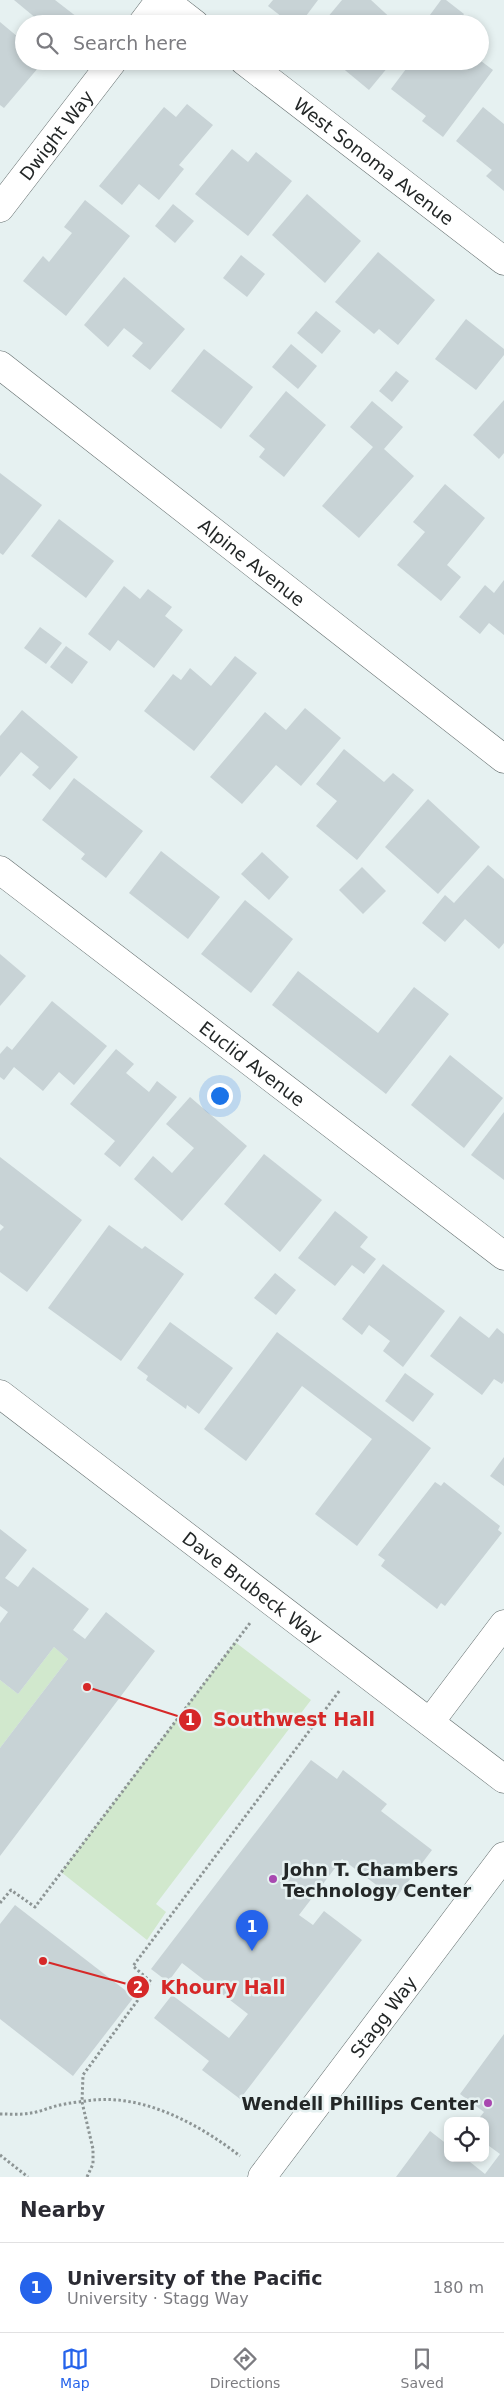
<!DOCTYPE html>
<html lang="en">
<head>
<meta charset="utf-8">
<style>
  :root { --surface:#fff; --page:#f2f2f3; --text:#2b2b33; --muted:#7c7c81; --line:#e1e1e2; --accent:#2563eb }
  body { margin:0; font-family:"DejaVu Sans",sans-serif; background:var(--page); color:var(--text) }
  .controls { position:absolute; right:15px; bottom:15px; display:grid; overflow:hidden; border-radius:10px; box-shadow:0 2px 8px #0003 }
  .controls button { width:45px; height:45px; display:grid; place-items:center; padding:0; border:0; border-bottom:1px solid var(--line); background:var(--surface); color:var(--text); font:25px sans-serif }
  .you { position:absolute; left:219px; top:1095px; width:18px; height:18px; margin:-12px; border:4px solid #fff; border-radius:50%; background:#1a73e8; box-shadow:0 0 0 8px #1a73e833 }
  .badge { display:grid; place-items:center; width:32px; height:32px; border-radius:50%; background:var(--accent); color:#fff; font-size:16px; font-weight:700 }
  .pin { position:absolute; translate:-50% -41px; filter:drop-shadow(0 1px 2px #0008) }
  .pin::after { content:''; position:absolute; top:26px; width:18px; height:15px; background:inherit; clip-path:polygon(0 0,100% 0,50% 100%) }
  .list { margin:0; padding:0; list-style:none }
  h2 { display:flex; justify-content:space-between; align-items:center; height:65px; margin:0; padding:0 20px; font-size:21px }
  h2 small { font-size:16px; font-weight:400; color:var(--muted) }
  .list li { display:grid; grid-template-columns:32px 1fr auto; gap:15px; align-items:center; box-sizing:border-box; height:90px; padding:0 20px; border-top:1px solid var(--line) }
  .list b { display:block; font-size:19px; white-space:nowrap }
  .list p { margin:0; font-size:16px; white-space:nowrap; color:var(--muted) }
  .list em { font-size:16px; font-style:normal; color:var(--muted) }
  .icon { flex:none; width:28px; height:28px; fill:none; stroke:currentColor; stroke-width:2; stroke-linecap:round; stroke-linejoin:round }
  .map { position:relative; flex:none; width:504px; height:2177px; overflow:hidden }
  .search { position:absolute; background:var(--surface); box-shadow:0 2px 8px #0003; left:15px; right:15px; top:15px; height:55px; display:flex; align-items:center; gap:12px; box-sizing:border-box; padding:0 18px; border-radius:28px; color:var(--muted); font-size:19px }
  .sheet { height:155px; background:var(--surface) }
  nav { display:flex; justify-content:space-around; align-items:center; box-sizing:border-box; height:70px; border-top:1px solid var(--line); background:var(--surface); font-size:14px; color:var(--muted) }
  nav a { display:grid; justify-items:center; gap:2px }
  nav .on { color:var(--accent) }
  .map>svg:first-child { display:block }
  .green { fill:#d1e8cd }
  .building { fill:#c8d3d6 }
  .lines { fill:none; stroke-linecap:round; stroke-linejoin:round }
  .street-casing { stroke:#636d6d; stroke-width:29 }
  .secondary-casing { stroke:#636d6d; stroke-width:29 }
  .path { stroke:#8d9595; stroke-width:3; stroke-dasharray:2.5 2.5; stroke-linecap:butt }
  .street { stroke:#fff; stroke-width:28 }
  .secondary { stroke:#fff; stroke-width:28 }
  .poi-dot { fill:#a848b0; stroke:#e6f1f1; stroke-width:2 }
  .labels { text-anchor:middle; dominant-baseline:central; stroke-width:5; stroke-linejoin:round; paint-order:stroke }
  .street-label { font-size:18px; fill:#232727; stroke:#e6f1f1 }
  .poi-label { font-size:18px; font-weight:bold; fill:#232727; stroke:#e6f1f1; text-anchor:start }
  .leader { fill:none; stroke:#d62828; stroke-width:2 }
  .callout-dot { fill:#d62828; stroke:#e6f1f1; stroke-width:2 }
  .mark-label { font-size:15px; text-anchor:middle; font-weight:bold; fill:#fff }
  .callout-label { font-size:19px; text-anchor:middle; font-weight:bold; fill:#d62828; stroke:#e6f1f1; stroke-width:5; stroke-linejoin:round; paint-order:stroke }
</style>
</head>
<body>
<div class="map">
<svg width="504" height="2177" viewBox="0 0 504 2177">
  <rect width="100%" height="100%" fill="#e6f1f1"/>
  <g class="green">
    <polygon points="235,1642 311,1700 156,1904 166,1912 147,1940 61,1872"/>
    <polygon points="54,1647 68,1659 0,1748 0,1680 18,1694"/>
  </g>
  <g class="building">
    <polygon points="14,0 55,0 77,17 72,24 43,24"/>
    <polygon points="273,0 318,0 300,24 291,24 268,6"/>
    <polygon points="342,0 371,0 397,24 322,24"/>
    <polygon points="441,0 446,0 464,14 457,24 433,24 427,19"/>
    <polygon points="0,22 24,42 24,61 44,61 4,108 0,105"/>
    <polygon points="334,61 393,61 369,90"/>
    <polygon points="412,61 481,61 493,70 443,137 422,121 426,116 391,89"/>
    <polygon points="187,104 213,125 179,165 184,169 159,200 139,184 122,205 99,186 164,107 176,117"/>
    <polygon points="483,107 504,124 504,191 486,176 492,170 456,141"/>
    <polygon points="232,149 248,162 256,152 292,181 248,236 195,194"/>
    <polygon points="307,194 361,241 325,283 272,235"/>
    <polygon points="85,200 130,236 66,316 23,281 43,256 49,262 72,233 64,227"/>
    <polygon points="173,204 194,221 175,243 155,226"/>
    <polygon points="378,252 435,300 398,345 379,329 374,334 335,302"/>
    <polygon points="241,255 265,274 247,297 223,278"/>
    <polygon points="124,277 185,329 150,370 132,356 143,343 124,328 108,347 84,325"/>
    <polygon points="316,311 341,331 322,354 297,333"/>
    <polygon points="466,319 504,349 504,355 476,390 435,359"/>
    <polygon points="291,344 317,366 298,389 272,367"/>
    <polygon points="204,349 253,387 221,429 171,391"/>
    <polygon points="396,371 409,381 392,402 379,391"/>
    <polygon points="286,391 326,425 284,477 259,457 265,449 249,436"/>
    <polygon points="504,400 504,453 499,459 473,435"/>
    <polygon points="372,401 403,427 384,449 414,476 359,538 322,506 373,447 350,427"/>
    <polygon points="0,473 42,505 3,555 0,553"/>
    <polygon points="445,484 485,518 447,565 461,577 441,601 397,565 425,532 413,522"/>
    <polygon points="59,519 114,561 86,598 31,556"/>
    <polygon points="504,580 504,635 489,623 480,634 459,617 485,585 494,593"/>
    <polygon points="124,586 140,599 148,589 172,607 165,616 183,630 154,668 118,640 110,651 88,634"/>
    <polygon points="40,627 62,643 46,664 24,648"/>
    <polygon points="66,646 88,662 72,684 50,667"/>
    <polygon points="235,656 257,673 194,751 144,711 173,674 181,680 190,668 211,686"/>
    <polygon points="305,708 341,738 301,786 276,765 242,804 210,777 265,712 286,730"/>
    <polygon points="22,710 78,757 50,790 32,775 39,767 21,752 0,777 0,736"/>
    <polygon points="344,749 384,782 393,773 414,790 357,860 316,826 337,801 316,784"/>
    <polygon points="74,778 143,831 106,878 81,859 85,854 42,820"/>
    <polygon points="428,799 480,847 438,894 385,847"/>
    <polygon points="161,851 220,897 188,939 129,893"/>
    <polygon points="262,852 289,877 269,900 241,874"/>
    <polygon points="488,865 504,879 504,943 499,949 465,919 445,942 422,923 445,895 454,903"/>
    <polygon points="362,867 386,891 363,914 339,890"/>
    <polygon points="245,900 293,939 251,993 201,954"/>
    <polygon points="0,954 26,976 0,1006"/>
    <polygon points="298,971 378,1033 414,987 449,1014 386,1094 272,1005"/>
    <polygon points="52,1001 107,1046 74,1085 59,1072 43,1091 14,1067 4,1080 0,1077 0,1054 7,1046 12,1050"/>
    <polygon points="116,1049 134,1064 126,1073 149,1092 157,1081 177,1097 120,1167 104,1154 115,1141 70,1104"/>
    <polygon points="450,1055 503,1098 464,1148 411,1105"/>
    <polygon points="190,1097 247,1146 182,1221 134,1179 153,1156 172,1173 194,1148 166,1124"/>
    <polygon points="504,1112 504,1180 471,1155"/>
    <polygon points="264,1154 322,1200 280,1252 224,1204"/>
    <polygon points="0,1157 82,1220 27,1292 0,1272 0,1231 4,1227 0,1224"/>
    <polygon points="335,1211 368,1237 360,1247 376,1259 364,1274 352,1265 335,1286 298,1258"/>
    <polygon points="109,1225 142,1249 145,1246 184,1274 121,1361 48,1308"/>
    <polygon points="383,1264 445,1311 403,1367 383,1351 390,1341 369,1325 362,1335 342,1319"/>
    <polygon points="275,1273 296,1290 276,1315 254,1298"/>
    <polygon points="460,1316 489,1338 497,1328 504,1334 504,1381 502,1384 494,1379 482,1395 430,1356"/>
    <polygon points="170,1322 233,1368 199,1414 187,1405 186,1409 146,1380 148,1376 137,1368"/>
    <polygon points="277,1332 431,1448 357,1546 315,1514 372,1439 302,1386 246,1461 204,1429"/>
    <polygon points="405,1373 434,1394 413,1422 385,1401"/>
    <polygon points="504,1457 504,1486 490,1476"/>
    <polygon points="435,1482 441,1486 444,1482 500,1526 498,1530 502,1533 445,1606 441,1603 437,1609 381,1566 385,1560 378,1555"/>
    <polygon points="0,1529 27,1550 5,1578 18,1587 33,1567 89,1609 73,1630 85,1639 106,1612 155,1651 0,1856 0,1748 68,1659 54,1647 18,1694 0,1680 0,1623 8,1612 0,1606"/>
    <polygon points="311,1760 337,1779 343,1770 387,1804 381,1811 432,1850 395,1899 342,1859 299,1915 313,1925 324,1911 362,1940 240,2099 202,2070 209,2061 154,2018 172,1995 229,2038 248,2014 182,1963 168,1982 151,1969"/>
    <polygon points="15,1905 134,1997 73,2076 0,2019 0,1924"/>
    <polygon points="504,2034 504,2177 396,2177 430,2131 448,2145 448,2158 465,2158 485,2174 500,2154 485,2143 485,2121 477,2121 484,2112 460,2094"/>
  </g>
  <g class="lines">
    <g class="street-casing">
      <g id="street">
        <polyline points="164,0 195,24"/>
        <polyline points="142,24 160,0"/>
        <path id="s1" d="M 244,61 L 504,261"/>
        <path id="s2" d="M 0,208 L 113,61"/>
        <path id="s3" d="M 0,870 L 504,1256"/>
        <path id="s4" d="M 0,1394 L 504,1779"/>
        <polyline points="430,1722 504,1624"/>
        <path id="s5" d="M 262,2177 L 504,1856"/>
      </g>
    </g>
    <g class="secondary-casing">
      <g id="secondary">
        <path id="s6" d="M 0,365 L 504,759"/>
      </g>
    </g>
    <g class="path">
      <polyline points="0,1903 11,1890 35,1907 250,1623"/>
      <path d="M 0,2114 C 10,2114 21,2115 31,2113 C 40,2112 50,2107 60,2105 C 69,2103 78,2102 86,2101 C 141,2092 199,2124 240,2156"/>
      <polyline points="0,2155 28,2177"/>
      <polyline points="87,2177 93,2164 93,2149 82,2102 83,2075 151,1982 133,1966 340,1690"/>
    </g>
    <use href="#street" class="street"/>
    <use href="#secondary" class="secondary"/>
  </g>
  <g class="poi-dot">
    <circle cx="273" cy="1879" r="5"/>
    <circle cx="488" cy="2103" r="5"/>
  </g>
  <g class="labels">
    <g class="street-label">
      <text stroke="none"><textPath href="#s2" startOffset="92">Dwight Way</textPath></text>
      <text stroke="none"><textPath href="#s1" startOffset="164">West Sonoma Avenue</textPath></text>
      <text stroke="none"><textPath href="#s6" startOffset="320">Alpine Avenue</textPath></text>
      <text stroke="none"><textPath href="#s3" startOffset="318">Euclid Avenue</textPath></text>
      <text stroke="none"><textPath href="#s4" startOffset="318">Dave Brubeck Way</textPath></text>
      <text stroke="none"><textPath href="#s5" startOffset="201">Stagg Way</textPath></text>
    </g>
    <g class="poi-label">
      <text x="283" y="1869">John T. Chambers<tspan x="283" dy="21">Technology Center</tspan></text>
      <text x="478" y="2103" text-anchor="end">Wendell Phillips Center</text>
    </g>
  </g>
  <path class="leader" d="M87 1687L190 1720M43 1961L138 1987"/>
  <g class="callout-dot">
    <circle cx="87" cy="1687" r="5"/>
    <circle cx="43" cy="1961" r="5"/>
    <circle cx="190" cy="1720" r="12"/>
    <circle cx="138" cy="1987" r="12"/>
  </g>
  <g class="mark-label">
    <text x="190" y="1725">1</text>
    <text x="138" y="1993">2</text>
  </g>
  <g class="callout-label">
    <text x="294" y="1726">Southwest Hall</text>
    <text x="223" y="1994">Khoury Hall</text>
  </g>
</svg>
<div class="controls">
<button><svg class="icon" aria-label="locate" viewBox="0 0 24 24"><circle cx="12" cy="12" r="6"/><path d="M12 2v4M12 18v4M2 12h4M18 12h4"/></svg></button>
</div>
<div class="you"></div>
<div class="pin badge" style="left:252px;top:1951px">1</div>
<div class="search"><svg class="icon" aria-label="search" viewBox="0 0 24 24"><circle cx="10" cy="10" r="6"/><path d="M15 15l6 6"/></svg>Search here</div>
</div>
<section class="sheet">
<h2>Nearby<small></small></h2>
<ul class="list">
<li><span class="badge">1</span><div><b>University of the Pacific</b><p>University · Stagg Way</p></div><em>180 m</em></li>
</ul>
</section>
<nav>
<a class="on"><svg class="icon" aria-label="map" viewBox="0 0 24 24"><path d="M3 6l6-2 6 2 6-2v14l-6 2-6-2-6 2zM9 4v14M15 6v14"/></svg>Map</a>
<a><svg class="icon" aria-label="directions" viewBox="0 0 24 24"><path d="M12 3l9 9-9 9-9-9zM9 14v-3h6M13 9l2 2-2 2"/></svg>Directions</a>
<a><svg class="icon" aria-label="saved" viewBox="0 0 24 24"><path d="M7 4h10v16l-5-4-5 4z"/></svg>Saved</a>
</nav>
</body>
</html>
